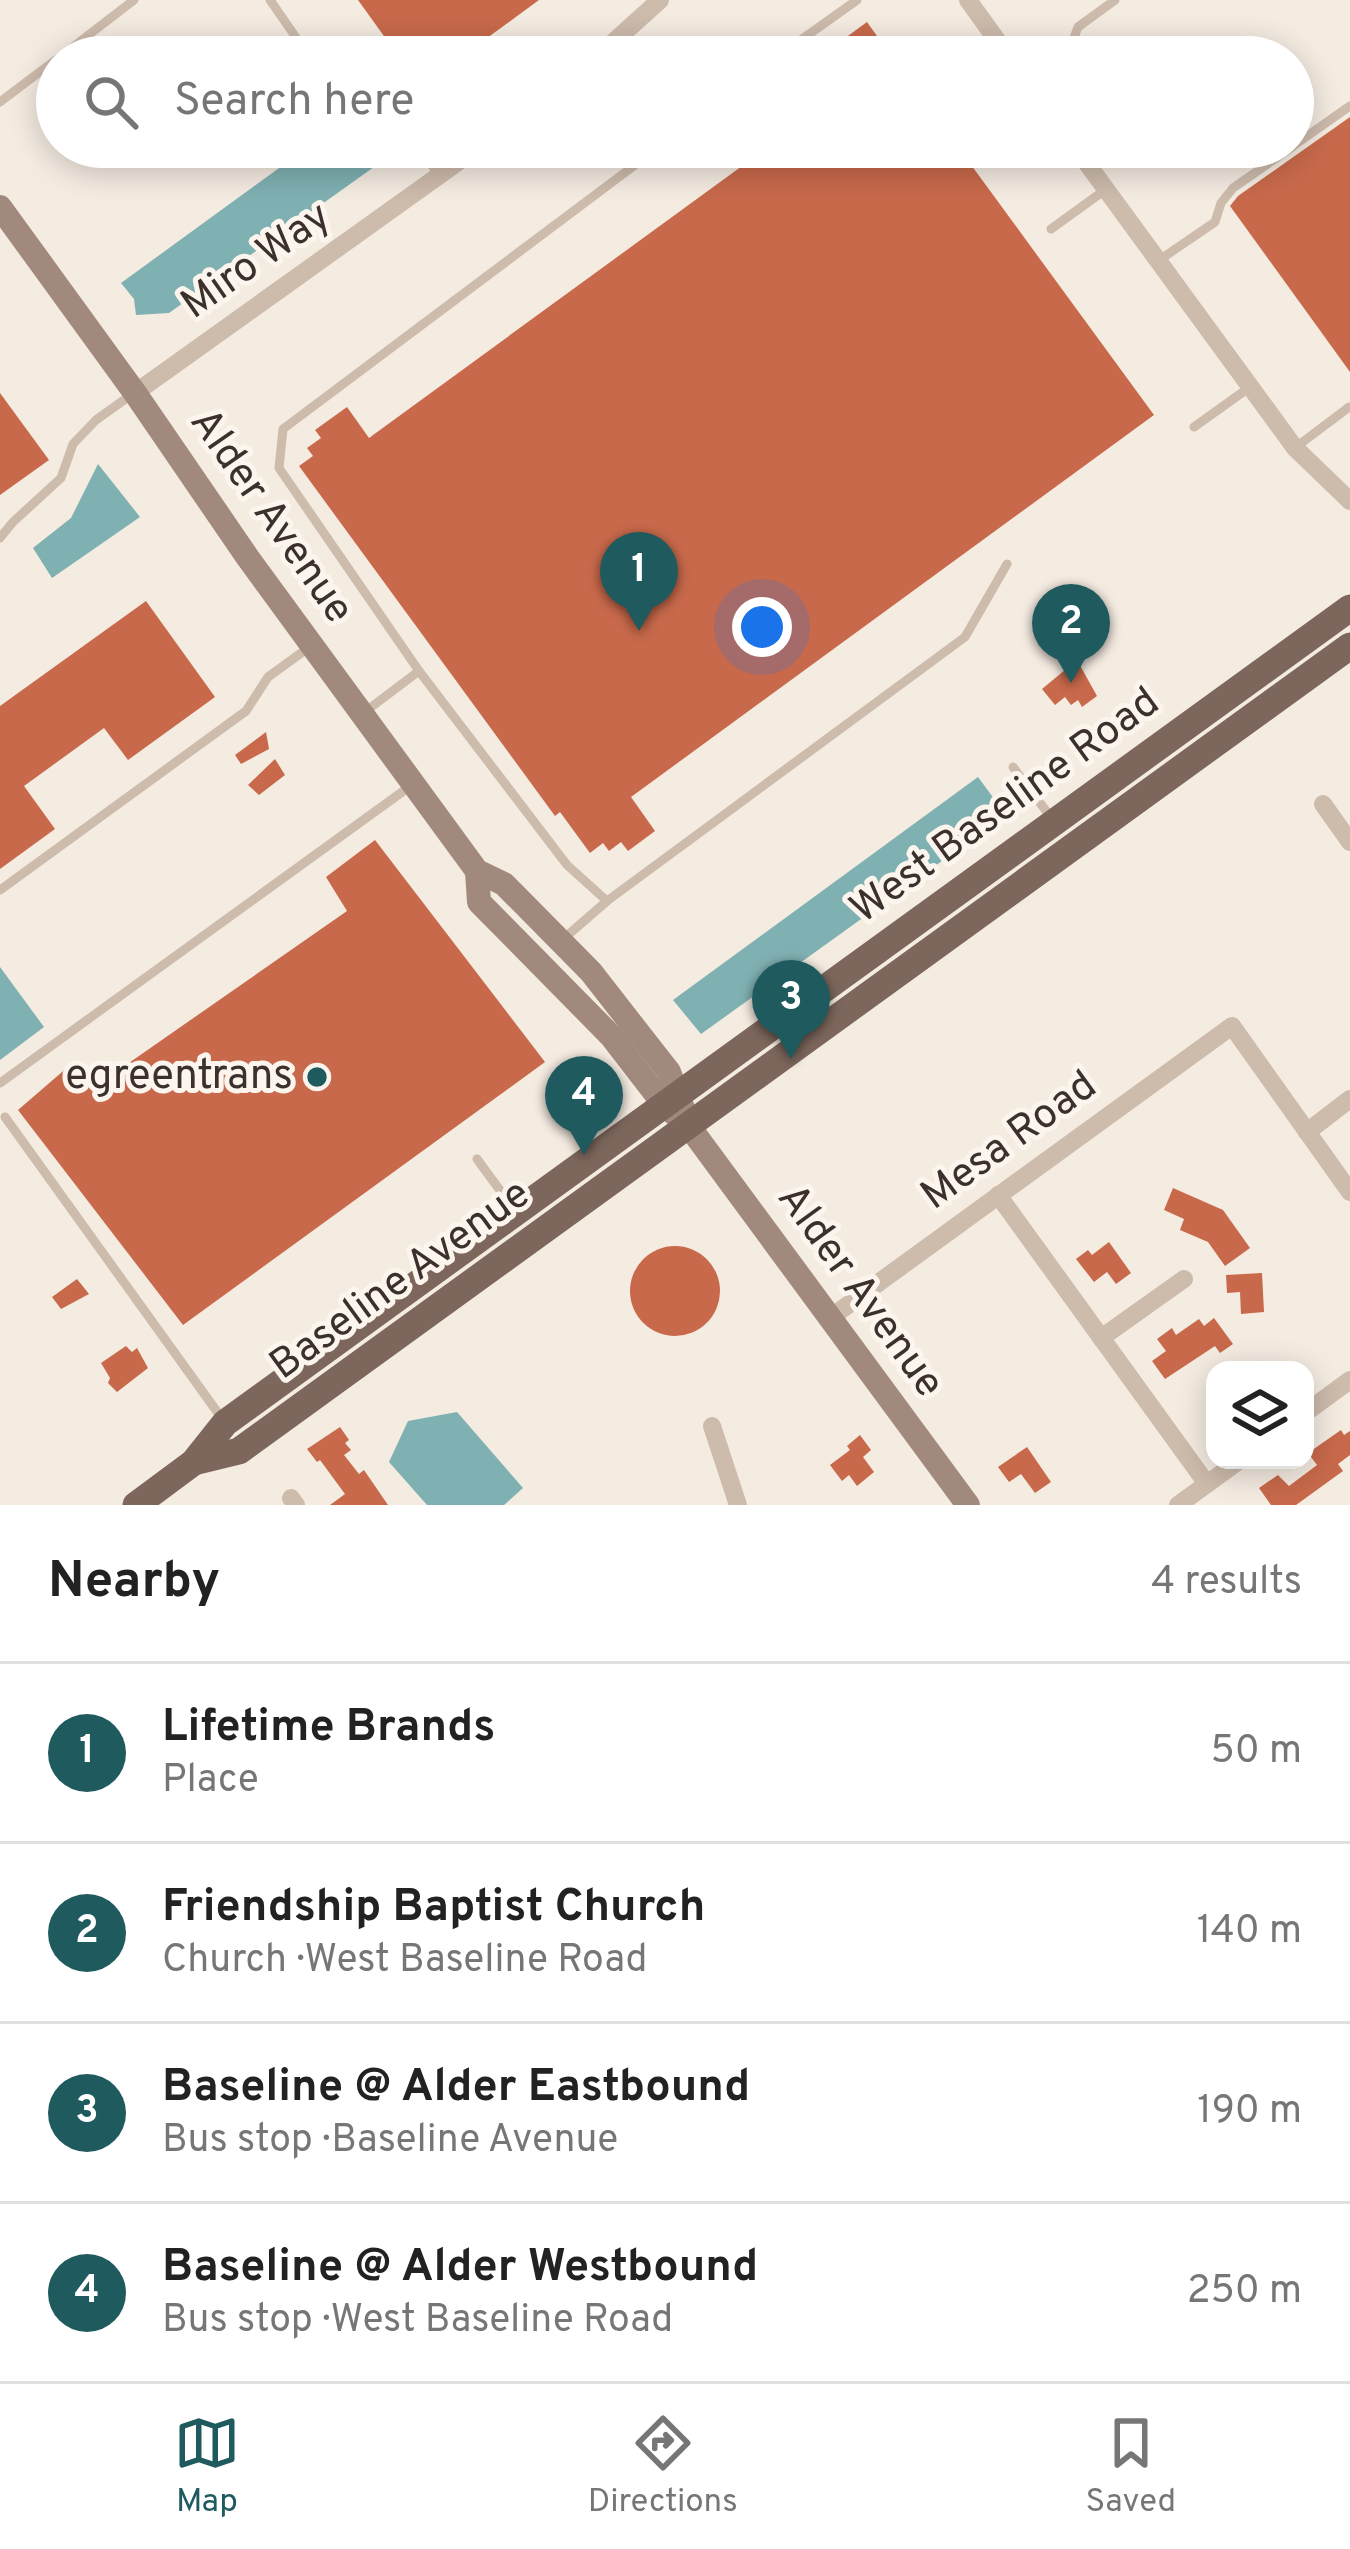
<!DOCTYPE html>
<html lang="en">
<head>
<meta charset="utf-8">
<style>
  :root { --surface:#fff; --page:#f6f6f6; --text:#222; --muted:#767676; --line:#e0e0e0; --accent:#1f5a5e }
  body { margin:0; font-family:Overpass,sans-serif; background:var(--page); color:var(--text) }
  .controls { position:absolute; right:36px; bottom:36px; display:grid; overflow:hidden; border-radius:24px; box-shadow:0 6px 30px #0003 }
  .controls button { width:108px; height:108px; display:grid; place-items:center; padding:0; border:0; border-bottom:3px solid var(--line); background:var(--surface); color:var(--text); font:60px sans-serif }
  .you { position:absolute; left:762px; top:627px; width:42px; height:42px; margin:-30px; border:9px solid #fff; border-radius:50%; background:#1a73e8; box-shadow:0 0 0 18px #1a73e833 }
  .badge { display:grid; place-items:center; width:78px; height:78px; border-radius:50%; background:var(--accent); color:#fff; font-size:39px; font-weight:700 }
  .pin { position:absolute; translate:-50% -99px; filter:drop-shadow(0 3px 6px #0008) }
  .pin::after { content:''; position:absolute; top:63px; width:42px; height:36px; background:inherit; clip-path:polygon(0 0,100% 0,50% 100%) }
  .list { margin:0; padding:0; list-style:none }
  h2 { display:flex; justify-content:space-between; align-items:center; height:156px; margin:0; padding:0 48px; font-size:51px }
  h2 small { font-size:39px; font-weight:400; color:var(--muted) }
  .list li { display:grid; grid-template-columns:78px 1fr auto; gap:36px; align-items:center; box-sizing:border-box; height:180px; padding:0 48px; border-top:3px solid var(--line) }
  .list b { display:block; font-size:45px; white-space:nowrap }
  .list p { margin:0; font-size:39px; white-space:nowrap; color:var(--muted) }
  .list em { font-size:39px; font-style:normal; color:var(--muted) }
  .icon { flex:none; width:66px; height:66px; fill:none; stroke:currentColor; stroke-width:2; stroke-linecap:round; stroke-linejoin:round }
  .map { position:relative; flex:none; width:1350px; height:1505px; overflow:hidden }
  .search { position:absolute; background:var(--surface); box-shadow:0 6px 30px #0003; left:36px; right:36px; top:36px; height:132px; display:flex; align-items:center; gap:30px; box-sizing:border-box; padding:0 42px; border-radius:66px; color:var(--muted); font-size:45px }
  .sheet { height:876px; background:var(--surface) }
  nav { display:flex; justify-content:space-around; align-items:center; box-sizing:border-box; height:168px; border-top:3px solid var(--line); background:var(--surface); font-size:33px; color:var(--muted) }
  nav a { display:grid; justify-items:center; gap:6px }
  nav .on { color:var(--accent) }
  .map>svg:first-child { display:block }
  .water { fill:#7fb0b2 }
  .building { fill:#c8694b }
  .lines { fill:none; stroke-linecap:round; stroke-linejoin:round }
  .service { stroke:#cdbbac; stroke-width:9 }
  .minor { stroke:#cdbbac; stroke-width:18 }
  .secondary { stroke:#a18a7d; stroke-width:24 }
  .primary { stroke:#7d675c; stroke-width:27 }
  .poi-dot { fill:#1f5a5e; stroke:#fbf5ee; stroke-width:4.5 }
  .labels { text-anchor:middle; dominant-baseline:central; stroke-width:10; stroke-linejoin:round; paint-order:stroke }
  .street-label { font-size:42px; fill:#3b302b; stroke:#fbf5ee }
  .poi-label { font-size:42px; fill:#3b302b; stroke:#fbf5ee; text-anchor:end }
</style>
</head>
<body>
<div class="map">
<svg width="1350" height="1505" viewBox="0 0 1350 1505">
  <rect width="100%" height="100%" fill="#f4ebe1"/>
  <g class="water">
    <polygon points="308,147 397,147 381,162 169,313 136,315 134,299 121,283"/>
    <polygon points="98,464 140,517 52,578 33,548 71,518"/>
    <polygon points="978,777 1006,815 701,1034 673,1000"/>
    <polygon points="0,967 44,1027 0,1060"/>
    <polygon points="457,1412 523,1488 504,1505 427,1505 389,1462 408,1421"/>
  </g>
  <g class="building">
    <polygon points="358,0 539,0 461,57 399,57"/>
    <polygon points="867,22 892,57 819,57"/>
    <polygon points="1350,117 1350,372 1230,206 1238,196"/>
    <polygon points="768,147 958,147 1154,415 631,797 655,831 628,851 621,842 609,851 603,843 590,853 560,812 555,816 299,466 313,456 307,448 321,438 315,430 347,407 369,438"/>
    <polygon points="0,393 49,460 0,495"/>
    <polygon points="146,601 215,697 128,760 104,728 24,786 55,829 0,869 0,706"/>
    <polygon points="1077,660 1097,696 1082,707 1078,700 1071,705 1065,697 1055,705 1042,689"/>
    <polygon points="266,732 269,749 241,764 235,755"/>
    <polygon points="275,759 285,775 259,795 248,785"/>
    <polygon points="375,840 545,1062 183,1325 18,1110 69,1066 93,1088 347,911 326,877"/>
    <polygon points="1173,1188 1223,1210 1250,1248 1225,1266 1208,1242 1180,1230 1184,1219 1164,1210"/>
    <polygon points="1109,1242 1131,1273 1116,1284 1107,1272 1094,1282 1076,1259 1088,1250 1092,1255"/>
    <circle cx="675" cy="1291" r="45"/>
    <polygon points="1262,1273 1264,1312 1241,1314 1240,1292 1227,1293 1226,1275"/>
    <polygon points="77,1279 89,1294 61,1309 52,1297"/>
    <polygon points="1214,1318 1233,1344 1220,1353 1215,1346 1165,1379 1152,1361 1166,1351 1157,1339 1172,1328 1176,1335 1199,1319 1204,1326"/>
    <polygon points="126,1346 132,1352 137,1348 148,1368 117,1392 108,1383 110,1378 101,1363"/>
    <polygon points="340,1427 349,1440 345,1443 351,1450 344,1455 359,1474 364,1470 388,1505 330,1505 345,1494 320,1460 317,1462 307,1449"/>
    <polygon points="1341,1430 1344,1435 1350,1431 1350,1455 1338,1464 1343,1471 1296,1505 1271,1505 1259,1488 1278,1475 1289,1486 1317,1465 1308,1453"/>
    <polygon points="860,1435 871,1450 863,1457 874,1472 857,1486 849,1475 842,1481 830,1465 850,1450 847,1446"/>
    <polygon points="1027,1447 1051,1482 1035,1493 1021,1474 1009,1482 998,1467"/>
  </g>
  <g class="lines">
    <g class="service">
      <polyline points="270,0 306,52"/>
      <polyline points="60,57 134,0"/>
      <polyline points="777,57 857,0"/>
      <polyline points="1067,57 1078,27 1115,0"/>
      <polyline points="0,102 57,59"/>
      <polyline points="1293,146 1350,106"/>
      <polyline points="418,147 440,176"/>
      <polyline points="1051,229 1105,190"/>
      <polyline points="1158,261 1215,222 1221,203 1233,188 1292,147"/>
      <polyline points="1194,427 1250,387"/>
      <polyline points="1296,447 1349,407"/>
      <polyline points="0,538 13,522 61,478 73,444 96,420 131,395"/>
      <polyline points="362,714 419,671"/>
      <polyline points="1013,767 1053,820"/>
      <polyline points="0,890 246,711 268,677 308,648"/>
      <polyline points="607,901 567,865 419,671 279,468 283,429 659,147"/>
      <polyline points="561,941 607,901 965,637 1007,564"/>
      <polyline points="0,1083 409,787"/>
      <polyline points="5,1117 223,1420"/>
      <polyline points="477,1159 513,1208"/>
    </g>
    <g class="minor">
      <polyline points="968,0 1009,57"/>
      <polyline points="597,57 660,0"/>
      <polyline points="1075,147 1295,448 1350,501"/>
      <polyline points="135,393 479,147"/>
      <polyline points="1323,804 1350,842"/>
      <polyline points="1307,1132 1350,1099"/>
      <polyline points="998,1195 1207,1484"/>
      <polyline points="830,1318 1232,1026 1350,1192"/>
      <polyline points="1101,1338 1184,1279"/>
      <polyline points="1305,1413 1350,1380"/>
      <polyline points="712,1426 738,1505"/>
      <polyline points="291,1498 296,1505"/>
      <polyline points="1178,1505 1240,1460"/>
    </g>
    <g class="secondary">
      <polyline points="0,207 135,393 248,558 477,871 504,884 591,972 669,1072 684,1111"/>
      <polyline points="477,871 479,902 611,1036 665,1106 688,1125 968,1505"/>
    </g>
    <g class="primary">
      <polyline points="194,1462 239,1451 1350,646"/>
      <polyline points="136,1505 194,1462 225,1423 1350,608"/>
    </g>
  </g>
  <circle class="poi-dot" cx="317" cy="1077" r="12"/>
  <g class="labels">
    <g class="street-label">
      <text transform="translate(257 262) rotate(-35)">Miro Way</text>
      <text transform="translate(270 517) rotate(55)">Alder Avenue</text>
      <text transform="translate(1006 807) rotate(-36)">West Baseline Road</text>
      <text transform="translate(1010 1142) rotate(-36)">Mesa Road</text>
      <text transform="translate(401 1281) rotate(-36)">Baseline Avenue</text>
      <text transform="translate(859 1292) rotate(54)">Alder Avenue</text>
    </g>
    <g class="poi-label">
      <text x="293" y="1077">egreentrans</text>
    </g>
  </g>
</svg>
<div class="controls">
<button><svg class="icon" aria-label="layers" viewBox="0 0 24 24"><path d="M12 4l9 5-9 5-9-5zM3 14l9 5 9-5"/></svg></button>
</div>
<div class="you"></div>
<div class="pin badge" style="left:639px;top:631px">1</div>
<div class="pin badge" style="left:1071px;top:683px">2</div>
<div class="pin badge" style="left:791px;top:1059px">3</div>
<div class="pin badge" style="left:584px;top:1155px">4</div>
<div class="search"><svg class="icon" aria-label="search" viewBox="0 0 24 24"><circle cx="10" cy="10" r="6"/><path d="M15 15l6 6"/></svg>Search here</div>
</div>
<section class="sheet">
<h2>Nearby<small>4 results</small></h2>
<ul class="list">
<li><span class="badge">1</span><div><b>Lifetime Brands</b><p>Place</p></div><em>50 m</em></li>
<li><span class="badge">2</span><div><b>Friendship Baptist Church</b><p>Church · West Baseline Road</p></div><em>140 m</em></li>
<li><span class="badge">3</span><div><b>Baseline @ Alder Eastbound</b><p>Bus stop · Baseline Avenue</p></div><em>190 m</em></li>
<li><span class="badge">4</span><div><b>Baseline @ Alder Westbound</b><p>Bus stop · West Baseline Road</p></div><em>250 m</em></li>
</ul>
</section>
<nav>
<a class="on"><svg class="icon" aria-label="map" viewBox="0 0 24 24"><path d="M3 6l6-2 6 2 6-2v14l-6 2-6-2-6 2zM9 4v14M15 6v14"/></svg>Map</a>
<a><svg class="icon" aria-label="directions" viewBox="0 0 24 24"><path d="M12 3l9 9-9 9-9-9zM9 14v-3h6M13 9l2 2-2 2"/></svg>Directions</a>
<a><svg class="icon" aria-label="saved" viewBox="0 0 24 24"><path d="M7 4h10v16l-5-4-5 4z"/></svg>Saved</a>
</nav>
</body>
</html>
